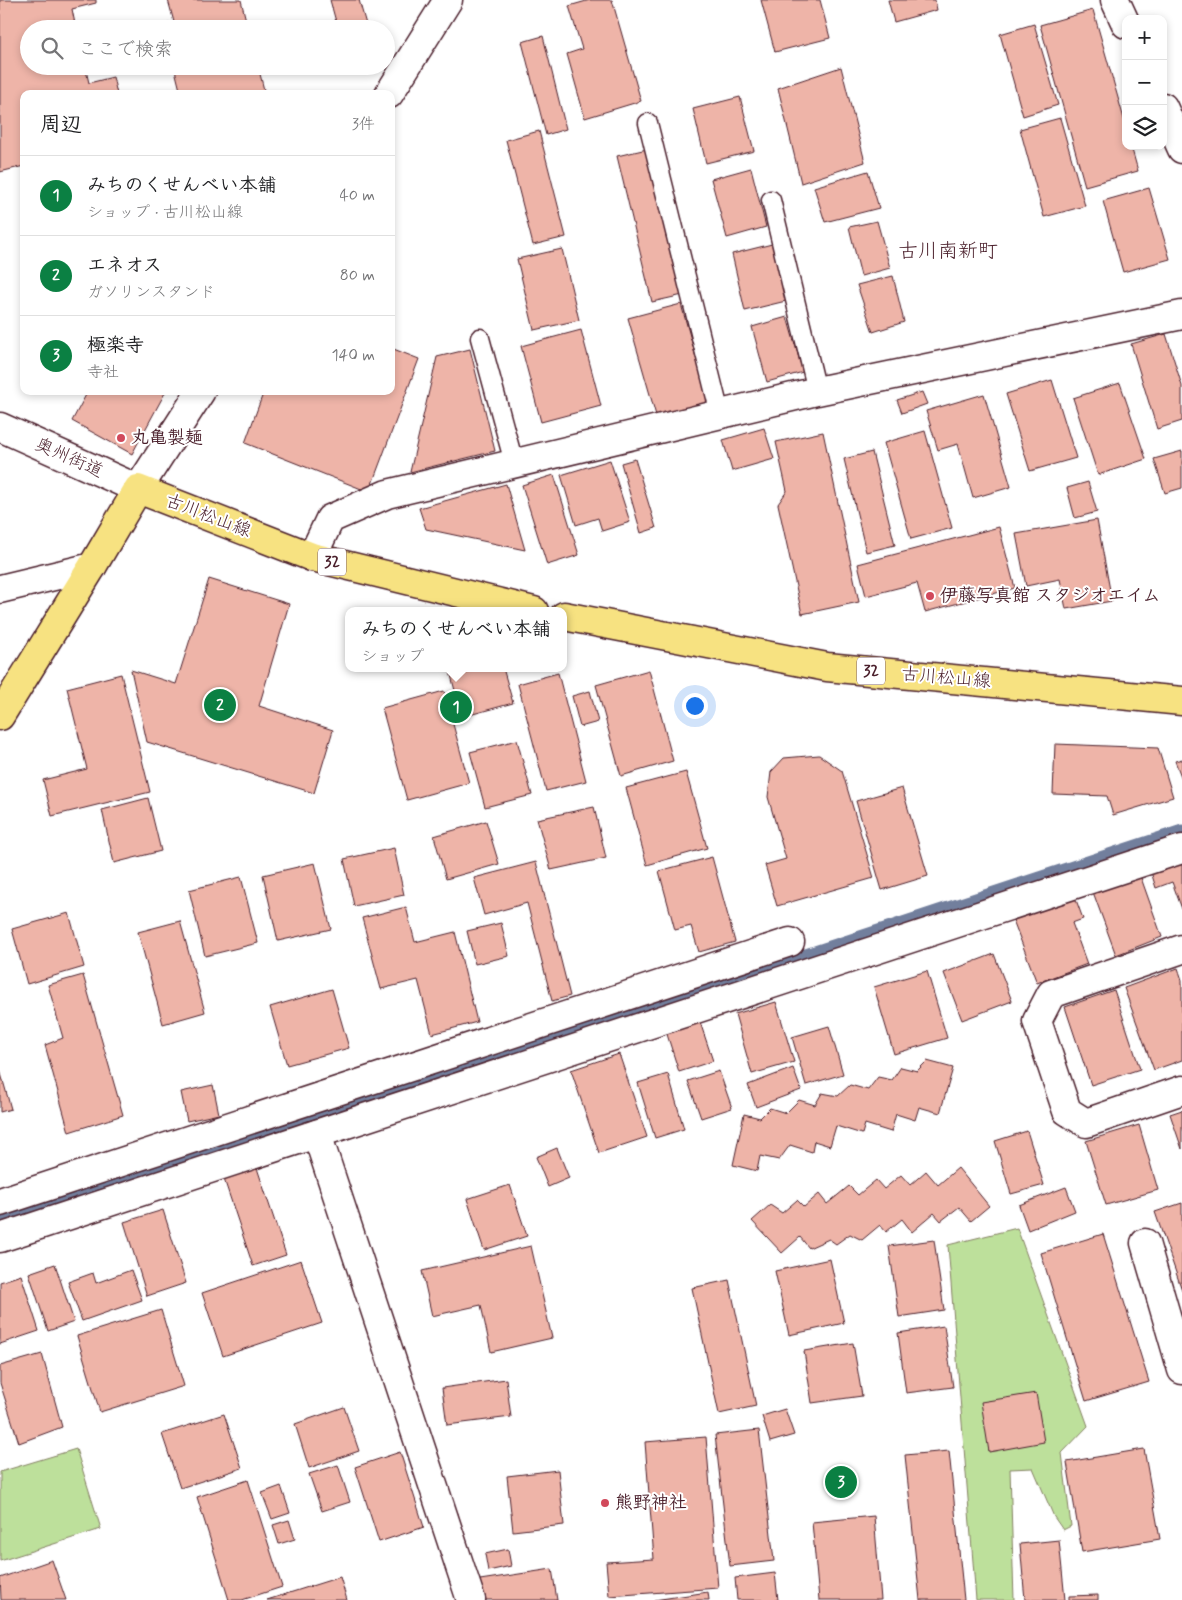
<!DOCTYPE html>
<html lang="ja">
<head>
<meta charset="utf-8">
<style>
  :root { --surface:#fff; --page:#f6f6f6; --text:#202124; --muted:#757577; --line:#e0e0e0; --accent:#0b8043 }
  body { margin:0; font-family:Mynerve,"Klee One",sans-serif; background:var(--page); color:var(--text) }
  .controls { position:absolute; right:15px; top:15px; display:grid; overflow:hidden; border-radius:10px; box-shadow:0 2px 8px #0003 }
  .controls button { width:45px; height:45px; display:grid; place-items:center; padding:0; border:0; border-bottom:1px solid var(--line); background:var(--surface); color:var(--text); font:25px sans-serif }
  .you { position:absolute; left:694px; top:705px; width:18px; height:18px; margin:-12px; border:4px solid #fff; border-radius:50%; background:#1a73e8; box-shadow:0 0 0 8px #1a73e833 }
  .badge { display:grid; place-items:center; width:32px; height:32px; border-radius:50%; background:var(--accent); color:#fff; font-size:16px; font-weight:700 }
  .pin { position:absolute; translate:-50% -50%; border:2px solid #fff; box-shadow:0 1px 5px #0006 }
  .popup { position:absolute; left:345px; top:607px; width:222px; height:65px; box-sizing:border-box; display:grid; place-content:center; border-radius:10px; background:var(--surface); filter:drop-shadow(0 1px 4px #0005); font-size:16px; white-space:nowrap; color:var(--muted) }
  .popup b { font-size:19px; color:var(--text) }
  .popup::after { content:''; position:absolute; left:50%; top:100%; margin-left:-10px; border:10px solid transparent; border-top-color:var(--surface) }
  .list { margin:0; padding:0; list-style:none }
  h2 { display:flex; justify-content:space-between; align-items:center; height:65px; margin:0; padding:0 20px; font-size:21px }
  h2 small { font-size:16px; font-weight:400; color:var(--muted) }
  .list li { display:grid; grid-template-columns:32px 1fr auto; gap:15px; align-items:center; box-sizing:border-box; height:80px; padding:0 20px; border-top:1px solid var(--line) }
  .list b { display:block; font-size:19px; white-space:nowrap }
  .list p { margin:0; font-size:16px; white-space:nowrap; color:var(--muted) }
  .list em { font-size:16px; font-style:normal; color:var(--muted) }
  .icon { flex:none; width:28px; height:28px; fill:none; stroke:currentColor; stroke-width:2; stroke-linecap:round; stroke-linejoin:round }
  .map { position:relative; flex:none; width:1182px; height:1600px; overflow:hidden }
  .search { position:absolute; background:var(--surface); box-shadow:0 2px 8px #0003; left:20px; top:20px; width:375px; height:55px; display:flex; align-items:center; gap:12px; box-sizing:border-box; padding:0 18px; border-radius:28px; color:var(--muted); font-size:19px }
  .panel { position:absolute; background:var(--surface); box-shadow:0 2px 8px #0003; left:20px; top:90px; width:375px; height:305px; border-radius:10px }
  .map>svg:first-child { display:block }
  .green { fill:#bde09b; stroke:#848063 }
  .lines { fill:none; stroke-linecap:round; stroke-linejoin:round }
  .stream { stroke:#727f9d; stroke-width:11 }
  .building { fill:#eeb4a8; stroke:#4a1f2b }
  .lane-casing { stroke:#4a1f2b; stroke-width:21 }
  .street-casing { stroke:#4a1f2b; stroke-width:31 }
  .secondary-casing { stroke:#4a1f2b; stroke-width:31 }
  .primary-casing { stroke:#4a1f2b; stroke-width:31 }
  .lane { stroke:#fff; stroke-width:18 }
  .street { stroke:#fff; stroke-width:28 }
  .secondary { stroke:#fff; stroke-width:28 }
  .primary { stroke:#f7e281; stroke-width:28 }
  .poi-dot { fill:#d1495b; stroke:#fff; stroke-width:2 }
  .labels { text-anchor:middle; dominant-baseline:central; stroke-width:4; stroke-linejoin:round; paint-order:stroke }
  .shield { fill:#fff; stroke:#80626b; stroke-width:1 }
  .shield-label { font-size:16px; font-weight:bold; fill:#4a1f2b }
  .poi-label { font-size:18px; font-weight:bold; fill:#4a1f2b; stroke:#fff; text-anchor:start }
  .street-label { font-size:18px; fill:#4a1f2b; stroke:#fff }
  .quarter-label { font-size:20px; fill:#4a1f2b; stroke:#fff }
</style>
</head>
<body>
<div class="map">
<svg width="1182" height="1600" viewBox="0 0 1182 1600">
  <rect width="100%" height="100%" fill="#fff"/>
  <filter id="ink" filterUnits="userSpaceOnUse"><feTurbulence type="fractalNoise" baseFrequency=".02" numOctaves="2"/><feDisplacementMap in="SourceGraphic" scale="10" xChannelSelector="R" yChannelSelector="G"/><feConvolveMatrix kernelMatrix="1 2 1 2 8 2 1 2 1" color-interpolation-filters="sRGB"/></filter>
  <g filter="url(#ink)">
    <g class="green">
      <polygon points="1017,1228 1088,1426 1062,1453 1071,1526 1063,1530 1054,1517 1033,1468 1010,1469 1014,1600 976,1600 948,1245"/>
      <polygon points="76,1449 101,1529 0,1561 0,1472"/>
    </g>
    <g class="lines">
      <polyline class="stream" points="0,1219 1182,830"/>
    </g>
    <g class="building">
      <polygon points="0,0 96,0 96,3 72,9 76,29 29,29 29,66 85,66 89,83 113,77 117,94 24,94 24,166 0,172"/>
      <polygon points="168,0 241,0 248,29 145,29 174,22"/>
      <polygon points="330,0 359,0 367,28 338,29"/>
      <polygon points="590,0 612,0 641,101 585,118 567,54 582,49 569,6"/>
      <polygon points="761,0 820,0 830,38 775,52"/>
      <polygon points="888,0 935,0 937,10 894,22"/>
      <polygon points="1093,10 1126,126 1126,146 1131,146 1138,171 1085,186 1040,25"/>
      <polygon points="1034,24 1058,105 1023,116 1000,34"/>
      <polygon points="543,36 566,129 546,135 522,42"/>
      <polygon points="174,66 258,66 265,94 181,94"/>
      <polygon points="841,67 865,162 801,183 778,88"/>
      <polygon points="740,97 754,151 706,163 693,109"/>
      <polygon points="1060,118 1085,206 1044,217 1020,129"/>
      <polygon points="539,131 566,237 533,245 506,140"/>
      <polygon points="647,149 683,295 652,302 617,156"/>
      <polygon points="751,168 766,227 727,238 711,179"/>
      <polygon points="868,171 879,208 825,222 814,187"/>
      <polygon points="1149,188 1170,259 1123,272 1103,201"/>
      <polygon points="877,221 890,268 861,276 849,227"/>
      <polygon points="772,244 786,301 745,311 732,254"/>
      <polygon points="562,249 579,320 534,330 517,259"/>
      <polygon points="893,276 904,322 873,332 857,285"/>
      <polygon points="681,304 709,404 657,419 628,318"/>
      <polygon points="787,317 803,372 767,382 752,327"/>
      <polygon points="581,330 601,406 541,422 521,346"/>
      <polygon points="1166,334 1182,386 1182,421 1157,429 1131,344"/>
      <polygon points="391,348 419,359 369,492 245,443 264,391 391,391"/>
      <polygon points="470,349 495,451 410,472 437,357"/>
      <polygon points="1052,380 1076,458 1030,471 1006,394"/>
      <polygon points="1120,383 1146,459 1098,475 1073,398"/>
      <polygon points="88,391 166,391 132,454 72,421"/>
      <polygon points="922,392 927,404 902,413 897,400"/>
      <polygon points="984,394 1011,487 973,498 958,444 938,450 926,411"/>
      <polygon points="764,428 774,459 732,471 723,440"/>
      <polygon points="925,431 952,528 911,539 884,443"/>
      <polygon points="823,432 859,602 802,614 778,504 787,491 776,442"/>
      <polygon points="1182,451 1182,488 1165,493 1154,459"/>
      <polygon points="872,452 895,545 866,552 844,459"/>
      <polygon points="635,459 656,528 641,533 621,463"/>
      <polygon points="610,460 630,522 602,531 598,518 576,525 561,475"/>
      <polygon points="554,475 579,555 547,565 522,485"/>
      <polygon points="1088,482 1097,512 1075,518 1067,488"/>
      <polygon points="506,484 525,550 426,529 419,508"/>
      <polygon points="1097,520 1112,601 1066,609 1060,579 1026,586 1016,534"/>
      <polygon points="999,527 1015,588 925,612 917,583 866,596 858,564"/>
      <polygon points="209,579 289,604 259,706 333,730 314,793 147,742 131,670 176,684"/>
      <polygon points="449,668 503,668 513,703 462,717"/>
      <polygon points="649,670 673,761 621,776 596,685"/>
      <polygon points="558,673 586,781 546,791 518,684"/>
      <polygon points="121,674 150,792 52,816 43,780 87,769 67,688"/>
      <polygon points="444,691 469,783 407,800 382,708"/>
      <polygon points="590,691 598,722 580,727 572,696"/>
      <polygon points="517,740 532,795 485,807 470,752"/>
      <polygon points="1055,744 1158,748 1173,797 1113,815 1107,796 1053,794"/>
      <polygon points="819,755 842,771 874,878 777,906 765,865 786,859 768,797 771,772 784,758"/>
      <polygon points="1182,759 1182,779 1175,761"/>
      <polygon points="686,772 707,848 647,865 626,788"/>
      <polygon points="902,788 928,876 882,890 856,801"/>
      <polygon points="148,798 161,851 114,863 102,810"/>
      <polygon points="594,807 606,858 551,870 537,819"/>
      <polygon points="486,821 499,864 446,879 434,836"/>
      <polygon points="394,848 404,895 354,906 344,859"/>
      <polygon points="712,857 735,942 699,952 691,926 675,930 659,871"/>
      <polygon points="1182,861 1182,909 1172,882 1156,888 1151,872"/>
      <polygon points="536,862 570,996 552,1001 527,903 484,915 474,878"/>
      <polygon points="315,863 331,929 278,941 263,875"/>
      <polygon points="1140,875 1162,937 1116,955 1093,892"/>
      <polygon points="241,877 258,943 205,956 189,890"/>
      <polygon points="1075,897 1083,919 1072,923 1087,964 1037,983 1013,920"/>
      <polygon points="406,907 415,942 455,932 477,1022 432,1034 418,980 381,989 362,918"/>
      <polygon points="69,913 84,967 27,984 12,929"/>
      <polygon points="180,921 205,1012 163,1024 138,932"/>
      <polygon points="501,923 509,956 475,964 467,931"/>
      <polygon points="994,954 1012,1001 962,1020 944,973"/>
      <polygon points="1178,968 1182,980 1182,1060 1154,1070 1124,988"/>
      <polygon points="927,971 947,1038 894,1054 874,987"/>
      <polygon points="83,975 123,1115 69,1132 45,1045 63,1038 48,985"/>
      <polygon points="332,989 349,1048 287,1065 270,1007"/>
      <polygon points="1114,990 1140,1069 1091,1085 1065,1007"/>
      <polygon points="776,1002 794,1062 752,1074 735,1014"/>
      <polygon points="698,1016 713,1061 679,1072 665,1028"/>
      <polygon points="829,1026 843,1074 806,1085 792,1037"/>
      <polygon points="619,1054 647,1137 599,1153 571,1070"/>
      <polygon points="927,1061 953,1068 940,1113 919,1107 915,1120 896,1114 891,1132 865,1124 862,1134 836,1126 830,1146 814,1141 812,1152 790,1145 779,1160 760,1156 757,1171 733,1165 744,1114 760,1118 770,1108 786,1113 799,1100 815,1105 822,1093 838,1096 850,1085 868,1090 878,1077 892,1080 901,1067 917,1071"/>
      <polygon points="793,1068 801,1090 756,1107 748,1085"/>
      <polygon points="0,1070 11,1109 0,1112"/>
      <polygon points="719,1071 732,1108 701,1118 688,1081"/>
      <polygon points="668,1074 684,1129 655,1138 638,1083"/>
      <polygon points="213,1085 219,1114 187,1121 181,1092"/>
      <polygon points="1182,1110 1182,1149 1170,1114"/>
      <polygon points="1139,1125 1158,1190 1106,1205 1086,1141"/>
      <polygon points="1027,1131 1044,1185 1011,1194 995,1141"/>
      <polygon points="557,1148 569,1178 548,1187 536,1157"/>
      <polygon points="256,1165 286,1255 253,1266 223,1176"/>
      <polygon points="958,1168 989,1206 971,1221 959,1207 941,1221 934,1213 912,1232 902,1219 886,1232 880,1225 862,1240 850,1234 836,1244 829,1239 809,1248 800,1237 782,1253 752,1221 770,1205 782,1213 797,1200 804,1207 819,1194 827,1204 849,1186 858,1195 876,1180 884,1189 901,1175 910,1185 926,1171 938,1185"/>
      <polygon points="510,1185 527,1236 484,1250 467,1199"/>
      <polygon points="1066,1187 1075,1211 1028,1230 1019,1205"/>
      <polygon points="1182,1203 1182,1290 1155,1212"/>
      <polygon points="163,1210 186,1283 147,1296 124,1222"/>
      <polygon points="1103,1234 1149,1382 1086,1401 1041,1253"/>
      <polygon points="934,1240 944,1310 899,1317 889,1246"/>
      <polygon points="531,1246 552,1338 491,1352 481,1305 432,1316 422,1271"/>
      <polygon points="830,1259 844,1323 789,1335 775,1271"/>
      <polygon points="301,1260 322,1323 223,1356 202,1293"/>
      <polygon points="55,1264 74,1322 48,1331 29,1273"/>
      <polygon points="131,1270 142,1300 82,1321 68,1282 93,1273 96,1283"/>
      <polygon points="21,1275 39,1331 0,1344 0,1282"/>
      <polygon points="729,1280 756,1406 719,1414 692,1288"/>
      <polygon points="161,1310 184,1386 100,1412 77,1336"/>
      <polygon points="944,1326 953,1387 906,1393 898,1333"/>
      <polygon points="853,1343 862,1396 812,1403 804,1351"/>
      <polygon points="42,1354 62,1427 19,1443 0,1383 0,1366"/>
      <polygon points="506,1379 511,1417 447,1425 442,1388"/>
      <polygon points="1036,1393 1044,1442 989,1452 981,1402"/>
      <polygon points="344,1407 359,1451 309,1468 295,1424"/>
      <polygon points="785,1409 794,1435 770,1442 762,1416"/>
      <polygon points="224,1414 242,1468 180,1488 162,1434"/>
      <polygon points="759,1430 774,1561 730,1566 715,1435"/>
      <polygon points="706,1437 718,1588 609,1596 606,1562 654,1559 645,1442"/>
      <polygon points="1144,1449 1160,1539 1082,1552 1067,1462"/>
      <polygon points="949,1451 964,1600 920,1600 905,1455"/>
      <polygon points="400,1452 424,1527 379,1542 355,1467"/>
      <polygon points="338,1465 350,1502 322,1511 309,1474"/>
      <polygon points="558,1470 564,1525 513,1531 507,1476"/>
      <polygon points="248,1480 282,1587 242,1600 229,1600 197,1497"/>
      <polygon points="281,1486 290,1513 272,1519 262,1493"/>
      <polygon points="874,1516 881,1600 819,1600 812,1522"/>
      <polygon points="289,1520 295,1539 279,1544 273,1525"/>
      <polygon points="1059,1540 1065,1600 1025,1600 1020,1544"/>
      <polygon points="508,1549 511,1566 488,1571 485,1554"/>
      <polygon points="52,1560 66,1600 1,1600 0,1578"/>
      <polygon points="552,1569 557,1600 483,1600 480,1580"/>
      <polygon points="775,1573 778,1600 737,1600 735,1578"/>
      <polygon points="340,1577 347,1600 267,1600"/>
      <polygon points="708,1592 709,1600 654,1600"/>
      <polygon points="1098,1595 1098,1600 1069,1600 1069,1596"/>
    </g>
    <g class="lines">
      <g class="lane-casing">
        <g id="lane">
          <polyline points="648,123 720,414"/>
          <polyline points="771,200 817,391"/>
          <polyline points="480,338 514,463"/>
        </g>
      </g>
      <g class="street-casing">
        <g id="street">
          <polyline points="312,557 330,519 387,494 817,391 1182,315"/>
          <polyline points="0,589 92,567"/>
          <polyline points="1182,949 1051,994 1037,1021 1067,1111 1086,1123 1182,1090"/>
          <polyline points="317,1134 471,1600"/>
          <polyline points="0,1202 790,942"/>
          <polyline points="0,1238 1182,849"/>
          <polyline points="1145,1243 1182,1370"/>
        </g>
      </g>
      <g class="secondary-casing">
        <g id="secondary">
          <polyline points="1115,0 1126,24"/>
          <polyline points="389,94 448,0"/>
          <polyline points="1163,107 1182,149"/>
          <polyline points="0,427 138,489 201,391"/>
        </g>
      </g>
      <g class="primary-casing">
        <g id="primary">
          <polyline points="564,616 827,667 1182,701"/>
          <polyline points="0,716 92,567 138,489 312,557 534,611"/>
        </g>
      </g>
      <use href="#lane" class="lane"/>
      <use href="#street" class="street"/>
      <use href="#secondary" class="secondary"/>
      <use href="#primary" class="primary"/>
    </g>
  </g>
  <g class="poi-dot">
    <circle cx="121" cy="438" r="5"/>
    <circle cx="930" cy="596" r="5"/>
    <circle cx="605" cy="1503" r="5"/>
  </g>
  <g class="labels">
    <g class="shield">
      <rect x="318" y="548.5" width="28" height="27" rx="4"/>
      <rect x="857" y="657.5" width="28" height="27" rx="4"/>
    </g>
    <g class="shield-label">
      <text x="332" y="562">32</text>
      <text x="871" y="671">32</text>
    </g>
    <g class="poi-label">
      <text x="131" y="438">丸亀製麺</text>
      <text x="940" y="596">伊藤写真館 スタジオエイム</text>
      <text x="615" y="1503">熊野神社</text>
    </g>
    <g class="street-label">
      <text transform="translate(69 458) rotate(24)">奥州街道</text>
      <text transform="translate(208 516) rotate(21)">古川松山線</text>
      <text transform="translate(946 678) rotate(5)">古川松山線</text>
    </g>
    <g class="quarter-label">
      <text x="948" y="251">古川南新町</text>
    </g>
  </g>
</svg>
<div class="controls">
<button>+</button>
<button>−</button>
<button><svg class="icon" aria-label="layers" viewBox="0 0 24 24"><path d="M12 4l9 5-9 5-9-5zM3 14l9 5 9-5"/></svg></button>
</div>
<div class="you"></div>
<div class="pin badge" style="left:456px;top:707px">1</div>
<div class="popup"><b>みちのくせんべい本舗</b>ショップ</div>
<div class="pin badge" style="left:220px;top:705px">2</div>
<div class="pin badge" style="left:841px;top:1482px">3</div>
<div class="search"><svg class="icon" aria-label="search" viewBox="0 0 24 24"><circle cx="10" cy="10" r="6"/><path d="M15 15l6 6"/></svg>ここで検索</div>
<section class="panel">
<h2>周辺<small>3件</small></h2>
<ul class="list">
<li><span class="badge">1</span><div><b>みちのくせんべい本舗</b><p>ショップ · 古川松山線</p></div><em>40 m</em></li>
<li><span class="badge">2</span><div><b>エネオス</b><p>ガソリンスタンド</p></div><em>80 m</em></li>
<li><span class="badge">3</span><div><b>極楽寺</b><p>寺社</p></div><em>140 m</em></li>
</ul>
</section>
</div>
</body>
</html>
